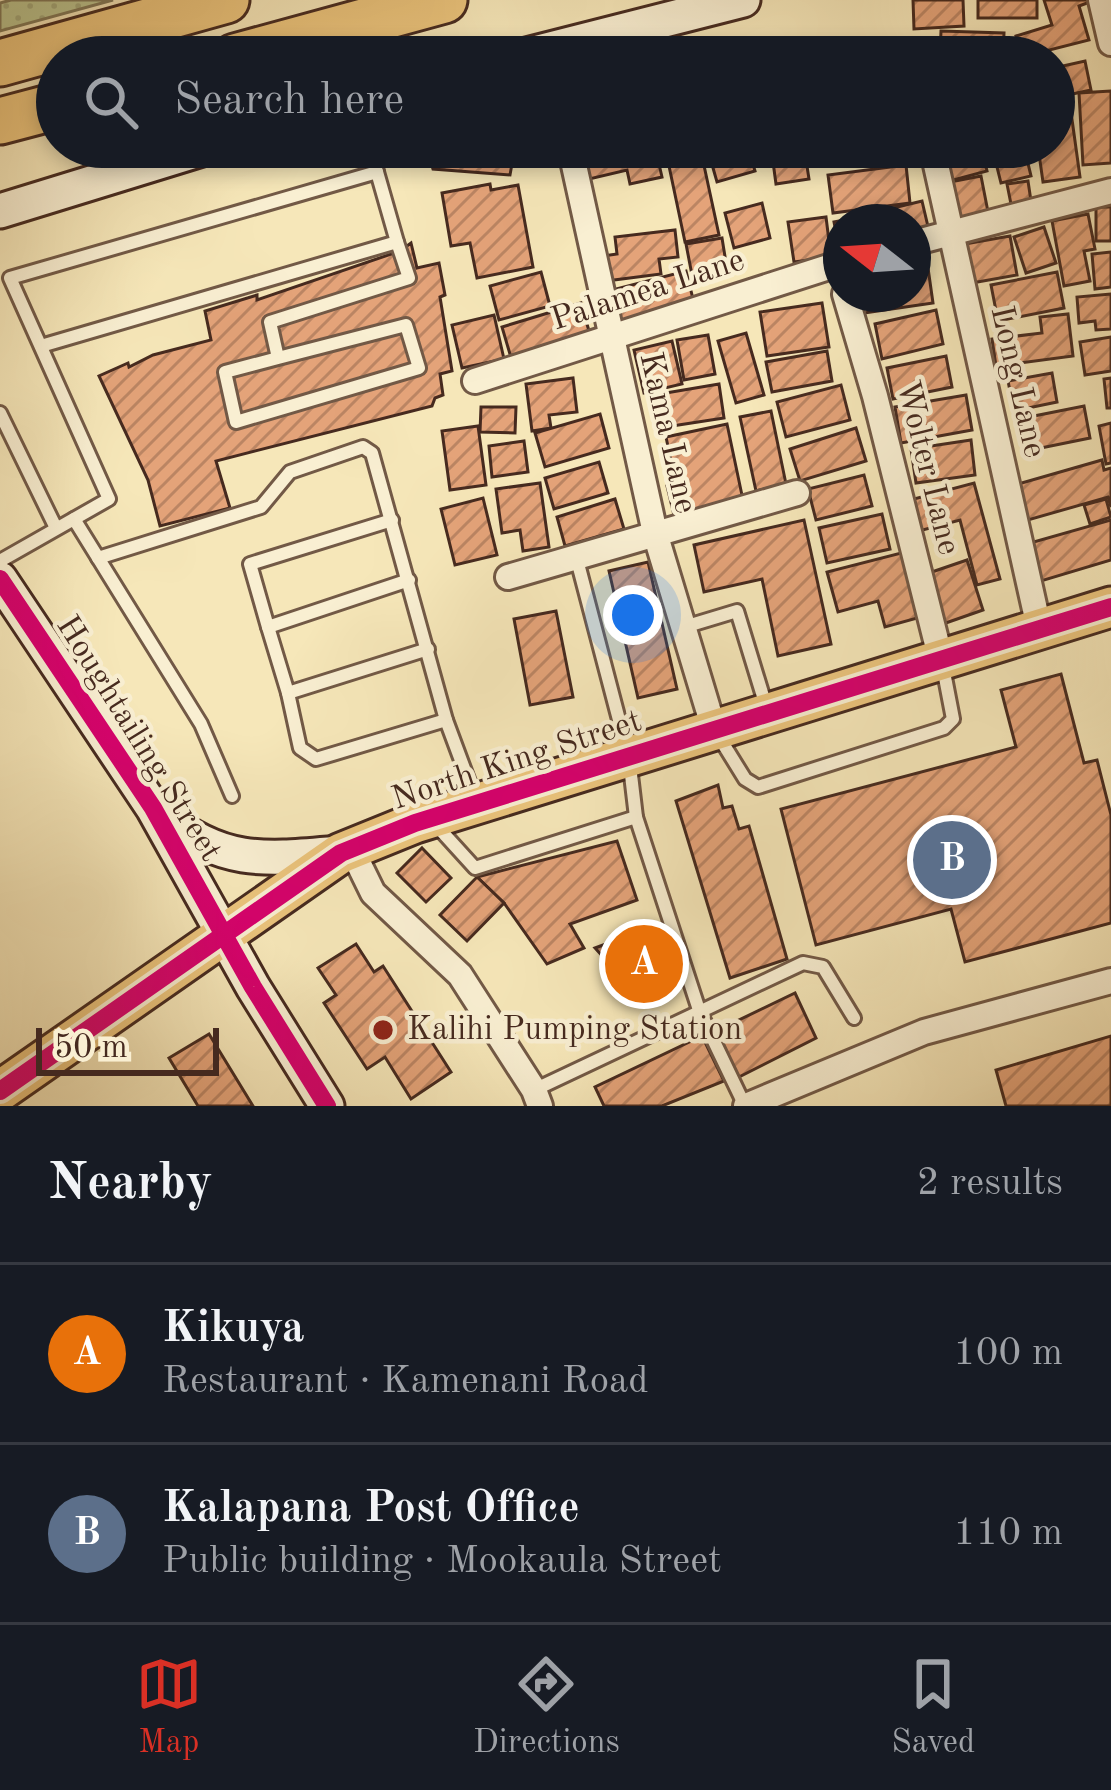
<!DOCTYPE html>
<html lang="en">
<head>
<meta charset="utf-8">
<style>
  :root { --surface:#171b24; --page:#242831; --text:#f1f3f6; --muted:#9ea1a6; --line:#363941; --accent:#d93025 }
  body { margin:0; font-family:"Old Standard TT",serif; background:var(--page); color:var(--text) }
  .compass { position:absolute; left:823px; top:204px; width:108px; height:108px; border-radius:50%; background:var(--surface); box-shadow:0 6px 18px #0003; rotate:287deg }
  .scale { position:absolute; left:36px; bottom:30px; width:183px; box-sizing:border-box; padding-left:12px; border:6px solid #462a1f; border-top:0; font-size:33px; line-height:42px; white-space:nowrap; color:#462a1f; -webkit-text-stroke:9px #f9efd2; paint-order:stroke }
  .you { position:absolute; left:633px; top:615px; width:42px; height:42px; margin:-30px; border:9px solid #fff; border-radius:50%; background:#1a73e8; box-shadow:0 0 0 18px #1a73e833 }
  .badge { display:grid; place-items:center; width:78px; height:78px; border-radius:50%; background:var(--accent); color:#fff; font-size:39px; font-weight:700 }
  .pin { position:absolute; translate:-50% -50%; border:6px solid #fff; box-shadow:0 3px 12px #0006 }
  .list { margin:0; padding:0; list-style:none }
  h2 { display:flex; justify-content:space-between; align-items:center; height:156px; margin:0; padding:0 48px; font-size:51px }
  h2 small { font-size:39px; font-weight:400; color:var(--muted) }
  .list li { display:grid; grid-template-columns:78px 1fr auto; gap:36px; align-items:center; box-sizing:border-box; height:180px; padding:0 48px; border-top:3px solid var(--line) }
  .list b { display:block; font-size:45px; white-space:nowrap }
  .list p { margin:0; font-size:39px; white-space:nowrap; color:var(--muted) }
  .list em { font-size:39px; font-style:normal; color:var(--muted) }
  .icon { flex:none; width:66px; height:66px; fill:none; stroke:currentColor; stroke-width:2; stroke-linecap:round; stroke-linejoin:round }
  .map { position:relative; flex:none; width:1111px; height:1106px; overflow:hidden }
  .search { position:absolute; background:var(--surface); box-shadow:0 6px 18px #0003; left:36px; right:36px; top:36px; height:132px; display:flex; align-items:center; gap:30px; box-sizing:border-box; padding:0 42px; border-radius:66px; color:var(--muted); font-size:45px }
  .sheet { height:516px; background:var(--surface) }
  nav { display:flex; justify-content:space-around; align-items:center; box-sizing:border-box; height:168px; border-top:3px solid var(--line); background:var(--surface); font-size:33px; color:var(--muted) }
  nav a { display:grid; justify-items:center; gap:6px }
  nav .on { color:var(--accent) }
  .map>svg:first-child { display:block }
  .grass { fill:url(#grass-dots); stroke:#807858; stroke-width:3 }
  .building { fill:url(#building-hatch); stroke:#462a1f; stroke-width:3 }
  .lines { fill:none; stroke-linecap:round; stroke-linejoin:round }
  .service-casing { stroke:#725946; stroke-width:18 }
  .minor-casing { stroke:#725946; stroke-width:30 }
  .secondary-casing { stroke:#462a1f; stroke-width:39 }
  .primary-casing { stroke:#462a1f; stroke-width:45 }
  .motorway-casing { stroke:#462a1f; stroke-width:51 }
  .service { stroke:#f9efd2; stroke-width:12 }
  .minor { stroke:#f9efd2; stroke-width:24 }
  .secondary { stroke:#f9efd2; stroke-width:33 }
  .primary { stroke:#ebc47c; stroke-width:39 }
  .motorway { stroke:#ebc47c; stroke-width:45 }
  .cycleway-casing { stroke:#f9efd2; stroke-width:26 }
  .cycleway { stroke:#d6006c; stroke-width:18 }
  .poi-dot { fill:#8f2418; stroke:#f9efd2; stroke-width:4.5 }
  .labels { text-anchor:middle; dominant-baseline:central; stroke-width:9; stroke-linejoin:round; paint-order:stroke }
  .street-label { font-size:33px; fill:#462a1f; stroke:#f9efd2 }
  .poi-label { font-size:33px; fill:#462a1f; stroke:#f9efd2; text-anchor:start }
</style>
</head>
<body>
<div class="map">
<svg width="1111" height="1106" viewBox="0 0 1111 1106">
  <defs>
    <pattern id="grass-dots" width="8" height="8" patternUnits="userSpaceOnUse" patternTransform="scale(3)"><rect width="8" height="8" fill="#bbc590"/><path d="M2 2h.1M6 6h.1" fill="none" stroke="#a2a97c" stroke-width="1.8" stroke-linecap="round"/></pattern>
    <pattern id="building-hatch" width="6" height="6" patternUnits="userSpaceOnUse" patternTransform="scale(3)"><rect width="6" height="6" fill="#e4a379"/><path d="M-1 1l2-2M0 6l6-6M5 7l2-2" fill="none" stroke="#bb8563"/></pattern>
  </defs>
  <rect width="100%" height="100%" fill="#f6e7b9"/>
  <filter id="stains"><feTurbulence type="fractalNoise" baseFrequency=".00167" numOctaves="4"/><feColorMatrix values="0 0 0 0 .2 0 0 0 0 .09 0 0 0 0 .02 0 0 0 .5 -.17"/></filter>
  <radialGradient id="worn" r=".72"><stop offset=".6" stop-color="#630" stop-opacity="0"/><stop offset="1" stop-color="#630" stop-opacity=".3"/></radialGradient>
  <polygon class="grass" points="11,0 113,0 0,31 0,3"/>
  <g class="building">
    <polygon points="913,0 963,0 964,26 914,29"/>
    <rect x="978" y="0" width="59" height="18"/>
    <polygon points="1044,0 1095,0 1079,6 1089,40 1022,57 1016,36 1052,25"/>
    <polygon points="941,31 1004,33 1003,57 940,57"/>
    <polygon points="749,45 768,46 768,57 713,57 713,50 749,51"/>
    <polygon points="851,45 900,48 900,57 850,57"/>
    <polygon points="804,46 842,47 841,57 804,57"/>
    <polygon points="1085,61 1091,90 1054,98 1054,68"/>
    <polygon points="1111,91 1111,163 1083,165 1079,93"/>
    <polygon points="1070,105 1080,177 1043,182 1038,147 1054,147 1054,108"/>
    <polygon points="426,147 515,147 510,175 433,169"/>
    <polygon points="578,147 655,147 662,177 630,184 627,170 585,180"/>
    <polygon points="665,147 700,147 719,235 685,242"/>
    <polygon points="707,147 748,147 755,171 717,182"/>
    <polygon points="771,147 804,147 809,179 776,184"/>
    <polygon points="812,147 884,147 884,150 814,162"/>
    <polygon points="937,147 981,147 987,171 946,182"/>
    <polygon points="992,147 1024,147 1031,176 1001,183"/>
    <polygon points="906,165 910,203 833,213 828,175"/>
    <polygon points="981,176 989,217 958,223 950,182"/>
    <polygon points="1028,181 1031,201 1011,204 1007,184"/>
    <polygon points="490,184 491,190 518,185 533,267 477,278 470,243 451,246 442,193"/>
    <polygon points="922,201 929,231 913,235 913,222 887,222 885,210"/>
    <polygon points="762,203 770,238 734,248 725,213"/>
    <rect x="1096" y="207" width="15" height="34"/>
    <polygon points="876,214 877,222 841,222 840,253 834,222"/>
    <polygon points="1088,214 1095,249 1084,251 1090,281 1064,286 1052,221"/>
    <polygon points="826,217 831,257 794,262 788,222"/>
    <polygon points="1044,227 1056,263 1026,273 1014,237"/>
    <polygon points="675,230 678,257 659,259 661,274 606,281 603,256 617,254 615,237"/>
    <polygon points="1010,236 1017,275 972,283 965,244"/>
    <polygon points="722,238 727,269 692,275 686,244"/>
    <polygon points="411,243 417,268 439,263 445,295 440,297 452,371 440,374 443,395 435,398 432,406 216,461 230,508 160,526 148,480 99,376 128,363 129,367 153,355 211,340 205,311 257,295 257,300 400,251"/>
    <polygon points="1111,252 1111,287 1095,289 1092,254"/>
    <polygon points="928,268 933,303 857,314 854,294 913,294 913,270"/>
    <polygon points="686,271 695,307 621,326 612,290"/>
    <polygon points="541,272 550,306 499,320 490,286"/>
    <polygon points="1057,272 1064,308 998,321 991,285"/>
    <polygon points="1111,294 1111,329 1096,330 1095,321 1079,323 1077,297"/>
    <polygon points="581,303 591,338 512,361 502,327"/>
    <polygon points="822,303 829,347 767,356 760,312"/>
    <polygon points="936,310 943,344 882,359 875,324"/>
    <polygon points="1068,314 1073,356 996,366 992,339 1042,333 1040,317"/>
    <polygon points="494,315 504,359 462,368 452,325"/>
    <polygon points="746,333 764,395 736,403 718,341"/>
    <polygon points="708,335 715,374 684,380 677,340"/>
    <polygon points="1111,337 1111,371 1085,375 1080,342"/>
    <polygon points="672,341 682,384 644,393 634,350"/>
    <polygon points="827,351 832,381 772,392 766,362"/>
    <polygon points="946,356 952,387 893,399 887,368"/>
    <polygon points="1052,373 1057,402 1014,411 1008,381"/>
    <polygon points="573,378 577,412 549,415 551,428 532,431 526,384"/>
    <polygon points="1111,378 1111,408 1107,408 1104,379"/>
    <polygon points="719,384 724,418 659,428 654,395"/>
    <polygon points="841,385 850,420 786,437 777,402"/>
    <polygon points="966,395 972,430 901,443 895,407"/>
    <polygon points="1084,406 1090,438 1036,449 1029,417"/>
    <polygon points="481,407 516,407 515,433 480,432"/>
    <polygon points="771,411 786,484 756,491 740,417"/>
    <polygon points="600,414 609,448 545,467 535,433"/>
    <polygon points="1111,423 1111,463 1106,464 1099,426"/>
    <polygon points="727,424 743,500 674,515 667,486 676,485 666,437"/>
    <polygon points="478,426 486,485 450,490 442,431"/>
    <polygon points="856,428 866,461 800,481 790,449"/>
    <polygon points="971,440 975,475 916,483 911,449"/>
    <polygon points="524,441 528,472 492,477 489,446"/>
    <polygon points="1102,460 1104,470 1111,468 1111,507 1108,497 1028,520 1018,484"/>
    <polygon points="599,462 608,493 554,509 545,478"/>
    <polygon points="864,475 872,506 816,520 808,489"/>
    <polygon points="540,483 549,547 523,551 520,530 502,533 496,489"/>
    <polygon points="974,483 1000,579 977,585 960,520 919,531 910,500"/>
    <polygon points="483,498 497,555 455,565 441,509"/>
    <polygon points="615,499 624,529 565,546 557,517"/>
    <polygon points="1106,499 1111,517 1090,524 1084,505"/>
    <polygon points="882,514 890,549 827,563 819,528"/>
    <polygon points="804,520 831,644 778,656 762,579 704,592 694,545"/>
    <polygon points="1111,520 1111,560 1041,581 1030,543"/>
    <polygon points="905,552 921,617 885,627 878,601 838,612 827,572"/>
    <polygon points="967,560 983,610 940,625 923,575"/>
    <polygon points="648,562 677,689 638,698 609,571"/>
    <polygon points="556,611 573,697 530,705 514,619"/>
    <polygon points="1061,674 1084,763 1097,760 1111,815 1111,923 965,962 951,909 816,945 781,809 1016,747 1001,690"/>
    <polygon points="718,785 723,808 732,806 739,829 749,826 787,959 730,978 676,801"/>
    <polygon points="617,841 637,900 570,924 584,948 547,964 504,903 477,877"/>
    <polygon points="422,848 451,878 426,902 397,873"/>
    <polygon points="477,877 504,903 467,941 440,915"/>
    <polygon points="644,930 661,987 638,996 595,948"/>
    <polygon points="356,944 374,972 383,966 451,1072 411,1099 385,1057 367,1069 324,1003 336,995 318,968"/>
    <polygon points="795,993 816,1038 737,1078 716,1031"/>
    <polygon points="209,1034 253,1106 198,1106 169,1058"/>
    <polygon points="702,1036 724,1081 662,1106 604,1106 595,1087"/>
    <polygon points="1111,1036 1111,1106 1006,1106 996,1070"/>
  </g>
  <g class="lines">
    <g class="service-casing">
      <g id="service">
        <polyline points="41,346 397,242 377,172"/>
        <polyline points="278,358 406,325 419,368 236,422 225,372 278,358 270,322 409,278 397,242"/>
        <polyline points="0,413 56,528"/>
        <polyline points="74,519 201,724 232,796"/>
        <polyline points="392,520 250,564 268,627 409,580"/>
        <polyline points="576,556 629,758 636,817 699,1010 745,1106"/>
        <polyline points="98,558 261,507 290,472 363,447 372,453 446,720 475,798"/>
        <polyline points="0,561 109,499 10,278 377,172 370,147"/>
        <polyline points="268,627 288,693 428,649"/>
        <polyline points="684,627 737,611 766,706"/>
        <polyline points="288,693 300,748 316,759 446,720"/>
        <polyline points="719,737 745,779 758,787 944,728 953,719 943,667"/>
        <polyline points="435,824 475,868 636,817"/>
        <polyline points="534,1090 803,963 823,967 854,1018"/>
      </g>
    </g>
    <g class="minor-casing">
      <g id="minor">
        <polyline points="1101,0 1111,43"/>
        <polyline points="570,147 655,533 714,729"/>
        <polyline points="932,147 1040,632"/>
        <polyline points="913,243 1111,191"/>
        <polyline points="845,294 875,396 941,660"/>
        <polyline points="475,381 841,263"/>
        <polyline points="508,577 797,493"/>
        <polyline points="351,848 373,893 460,975 534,1090 540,1106"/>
        <polyline points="746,1106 924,1032 1111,981"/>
      </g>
    </g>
    <g class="secondary-casing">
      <g id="secondary">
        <polyline points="519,57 743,0"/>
        <polyline points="0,211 208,147"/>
        <polyline points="0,579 153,808 253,987 327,1106"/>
        <path d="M 164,817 C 224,866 268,859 341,853"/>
      </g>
    </g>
    <g class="primary-casing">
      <polyline id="primary" points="0,1091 341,853 415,823 1111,607"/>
    </g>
    <g class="motorway-casing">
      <g id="motorway">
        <polyline points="235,57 444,0"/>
        <polyline points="0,63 226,0"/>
        <polyline points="0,121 57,106"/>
      </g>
    </g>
    <use href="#service" class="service"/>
    <use href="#minor" class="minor"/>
    <use href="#secondary" class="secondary"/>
    <use href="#primary" class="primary"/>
    <use href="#motorway" class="motorway"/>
    <g class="cycleway-casing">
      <g id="cycleway">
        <polyline points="0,579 153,808 253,987 327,1106"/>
        <polyline points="0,1091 341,853 415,823 1111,607"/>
      </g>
    </g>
    <use href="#cycleway" class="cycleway"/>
  </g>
  <circle class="poi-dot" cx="383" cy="1030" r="12"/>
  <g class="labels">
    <g class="street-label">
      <text transform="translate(648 291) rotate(-18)">Palamea Lane</text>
      <text transform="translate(1017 382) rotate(77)">Long Lane</text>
      <text transform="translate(667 433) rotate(77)">Kama Lane</text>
      <text transform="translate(927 468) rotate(76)">Wolter Lane</text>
      <text transform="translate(138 739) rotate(58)">Houghtailing Street</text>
      <text transform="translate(517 761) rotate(-18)">North King Street</text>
    </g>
    <g class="poi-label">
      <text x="407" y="1030">Kalihi Pumping Station</text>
    </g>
  </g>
  <rect width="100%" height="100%" filter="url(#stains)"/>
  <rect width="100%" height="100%" fill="url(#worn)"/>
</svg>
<svg class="compass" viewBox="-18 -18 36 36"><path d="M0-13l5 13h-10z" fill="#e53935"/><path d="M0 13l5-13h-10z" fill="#9ea1a6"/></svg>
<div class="scale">50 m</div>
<div class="you"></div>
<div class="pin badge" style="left:644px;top:964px;background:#e8710a">A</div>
<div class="pin badge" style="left:952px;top:860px;background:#5c6f8a">B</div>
<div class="search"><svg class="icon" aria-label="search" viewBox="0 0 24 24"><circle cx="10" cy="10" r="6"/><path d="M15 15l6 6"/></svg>Search here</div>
</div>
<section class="sheet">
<h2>Nearby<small>2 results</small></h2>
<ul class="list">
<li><span class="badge" style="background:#e8710a">A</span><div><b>Kikuya</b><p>Restaurant · Kamenani Road</p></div><em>100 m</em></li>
<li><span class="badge" style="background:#5c6f8a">B</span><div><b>Kalapana Post Office</b><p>Public building · Mookaula Street</p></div><em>110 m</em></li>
</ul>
</section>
<nav>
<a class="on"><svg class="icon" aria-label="map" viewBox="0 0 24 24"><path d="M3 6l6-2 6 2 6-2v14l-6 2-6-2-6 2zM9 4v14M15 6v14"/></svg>Map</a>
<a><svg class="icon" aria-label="directions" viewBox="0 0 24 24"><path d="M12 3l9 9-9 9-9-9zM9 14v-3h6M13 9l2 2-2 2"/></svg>Directions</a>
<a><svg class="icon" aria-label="saved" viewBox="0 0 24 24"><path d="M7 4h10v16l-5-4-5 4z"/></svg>Saved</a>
</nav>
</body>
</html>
